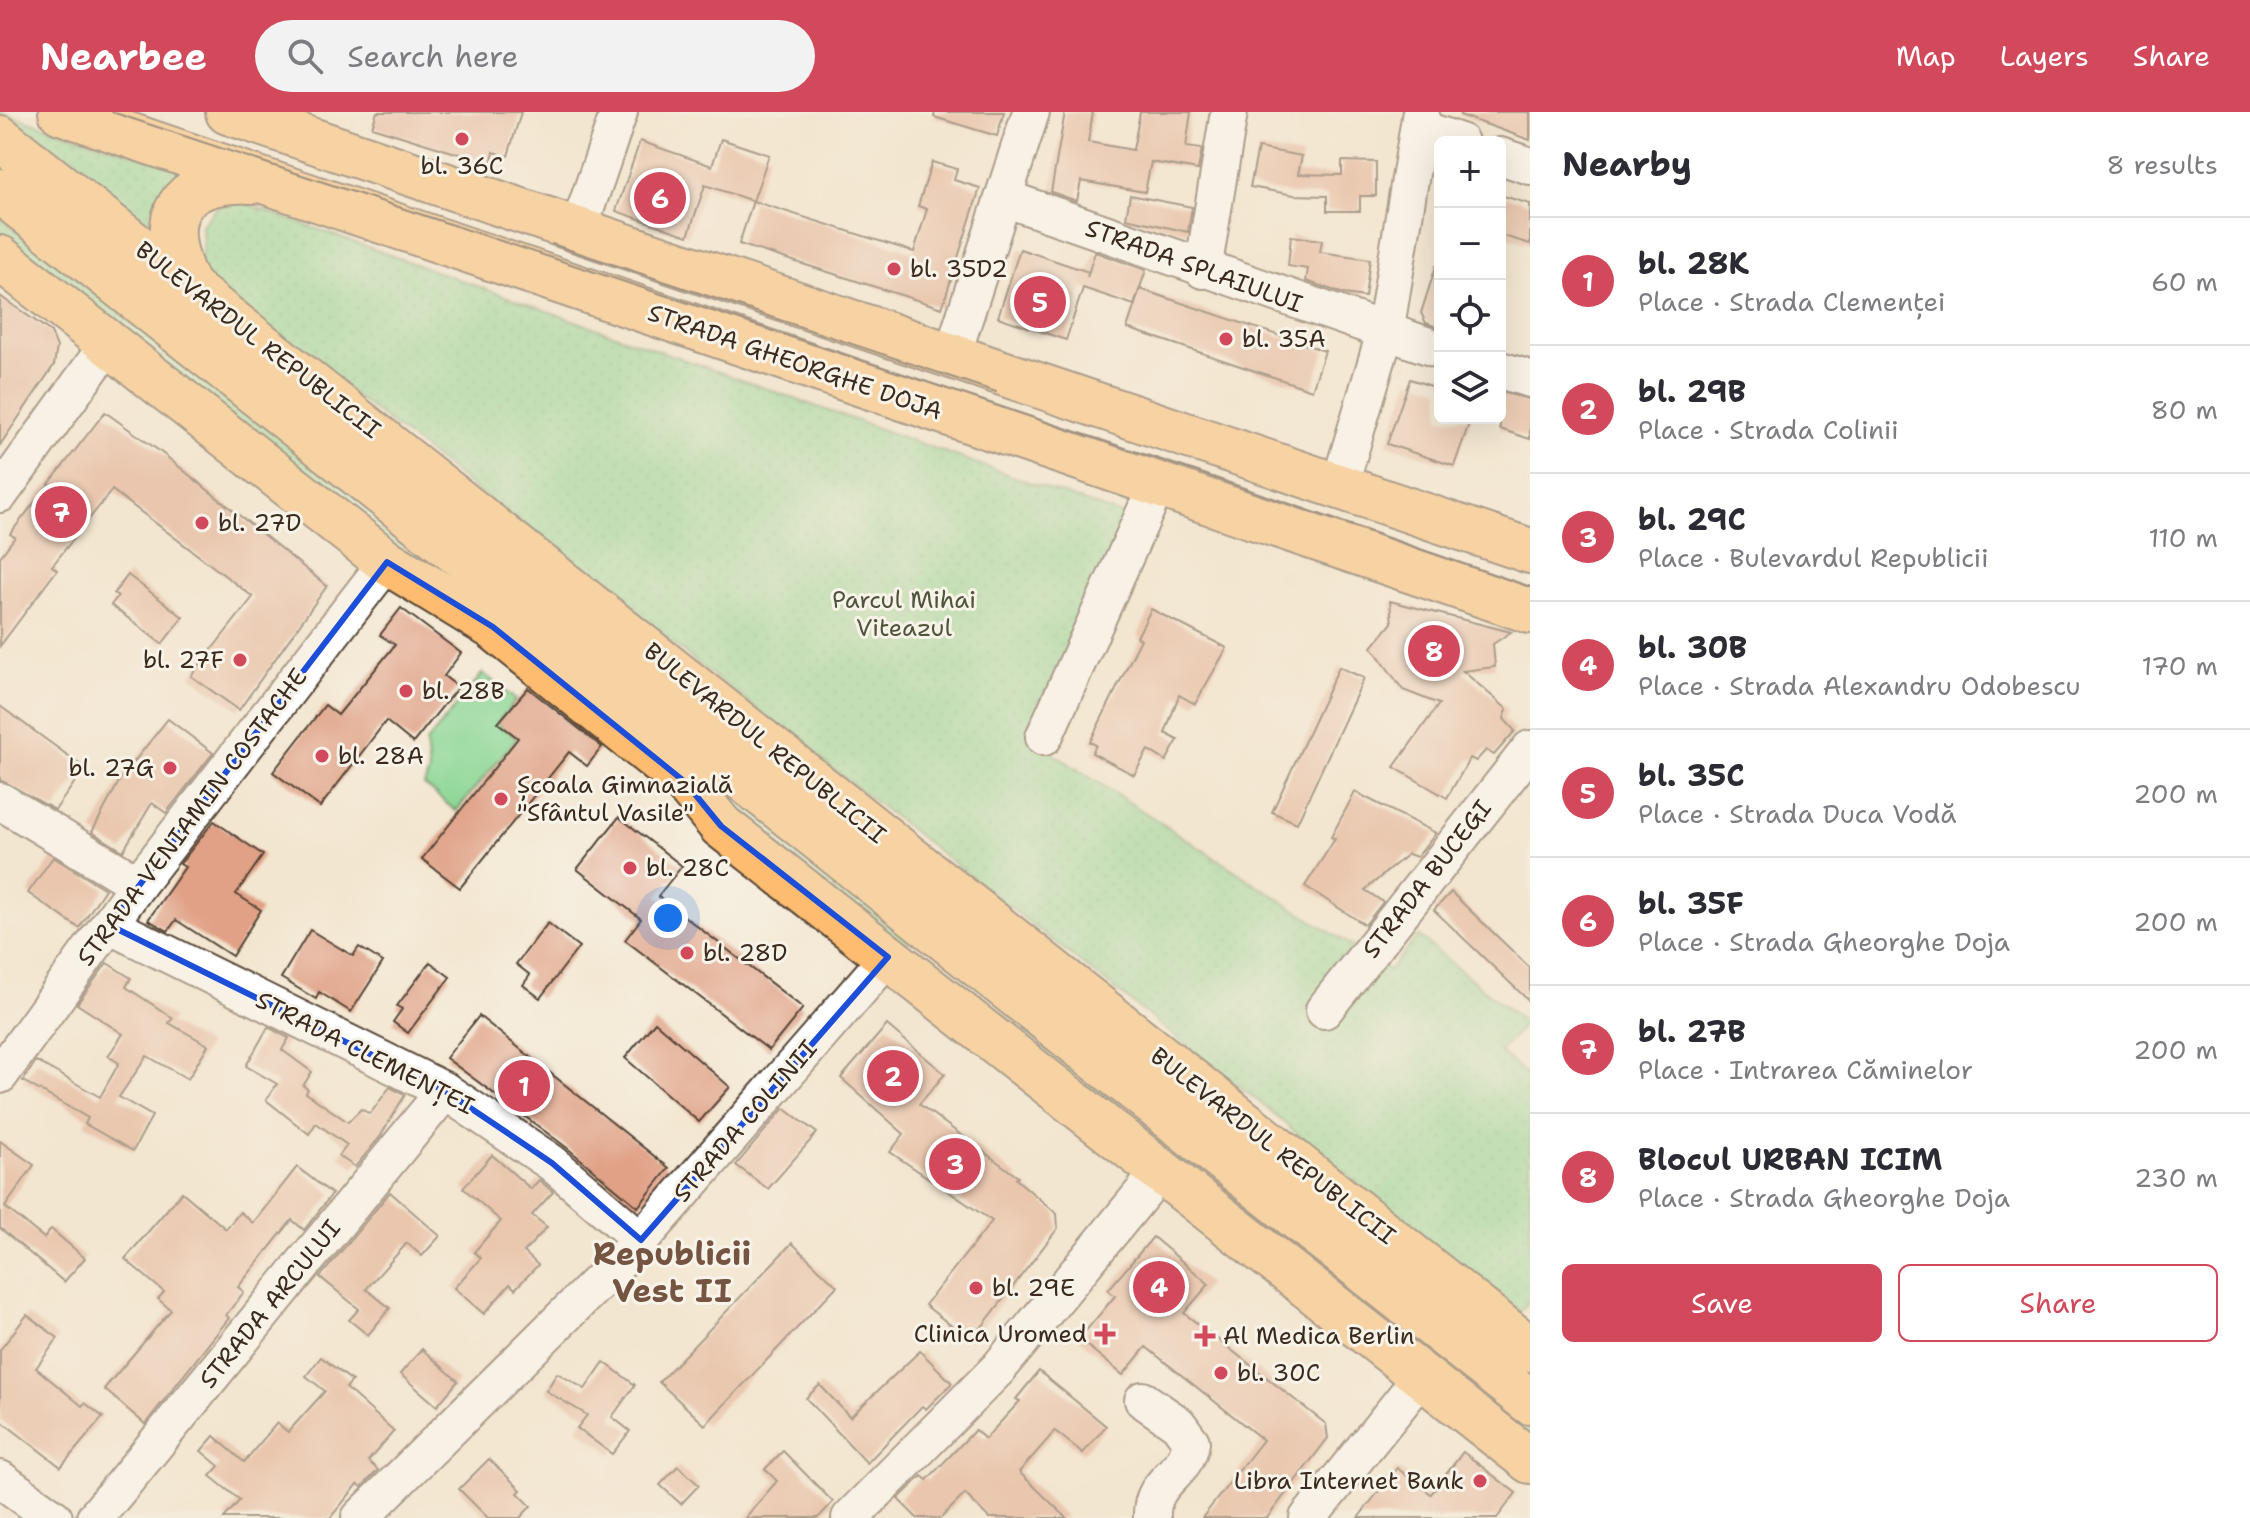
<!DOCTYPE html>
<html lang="en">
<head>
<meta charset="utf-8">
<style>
  :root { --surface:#fff; --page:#f2f2f3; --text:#2b2b33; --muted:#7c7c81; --line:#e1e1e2; --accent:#d1495b }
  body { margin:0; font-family:"Shantell Sans",sans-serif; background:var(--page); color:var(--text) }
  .controls { position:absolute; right:24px; top:24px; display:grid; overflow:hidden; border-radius:12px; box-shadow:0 8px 32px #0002 }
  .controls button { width:72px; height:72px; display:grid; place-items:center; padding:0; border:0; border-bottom:2px solid var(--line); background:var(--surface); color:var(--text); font:40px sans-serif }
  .you { position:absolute; left:668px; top:806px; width:28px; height:28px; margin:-20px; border:6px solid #fff; border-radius:50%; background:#1a73e8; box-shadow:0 0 0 12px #1a73e833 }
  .badge { display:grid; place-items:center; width:52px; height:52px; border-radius:50%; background:var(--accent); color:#fff; font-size:26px; font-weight:700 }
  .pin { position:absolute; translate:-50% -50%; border:4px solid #fff; box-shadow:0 2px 8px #0006 }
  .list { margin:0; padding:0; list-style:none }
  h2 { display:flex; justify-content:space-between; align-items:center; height:104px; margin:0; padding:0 32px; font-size:34px }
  h2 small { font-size:26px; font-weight:400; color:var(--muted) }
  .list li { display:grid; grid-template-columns:52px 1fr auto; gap:24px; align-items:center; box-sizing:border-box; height:128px; padding:0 32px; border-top:2px solid var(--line) }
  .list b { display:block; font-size:30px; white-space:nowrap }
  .list p { margin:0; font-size:26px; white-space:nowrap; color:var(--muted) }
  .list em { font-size:26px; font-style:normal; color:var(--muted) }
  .actions { display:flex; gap:16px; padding:24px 32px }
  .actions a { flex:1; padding:18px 0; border:2px solid var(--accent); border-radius:12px; text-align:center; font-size:28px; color:var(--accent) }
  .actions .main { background:var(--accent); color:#fff }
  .icon { flex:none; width:44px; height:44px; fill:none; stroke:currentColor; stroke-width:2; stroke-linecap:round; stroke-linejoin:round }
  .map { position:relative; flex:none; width:1530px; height:1406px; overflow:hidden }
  header { display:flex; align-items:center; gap:48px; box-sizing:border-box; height:112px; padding:0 40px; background:var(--accent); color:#fff }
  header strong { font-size:38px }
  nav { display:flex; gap:44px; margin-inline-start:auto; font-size:28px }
  .search { width:560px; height:72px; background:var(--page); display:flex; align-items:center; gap:20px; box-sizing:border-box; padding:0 28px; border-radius:44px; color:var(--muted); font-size:30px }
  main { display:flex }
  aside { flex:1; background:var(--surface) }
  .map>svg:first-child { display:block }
  .grass { fill:#8ad694; stroke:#628059; stroke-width:2 }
  .park { fill:url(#park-dots); stroke:#628059; stroke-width:2 }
  .building { fill:#e0a186 }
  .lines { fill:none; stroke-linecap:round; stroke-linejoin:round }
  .minor-casing { stroke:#574639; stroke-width:40 }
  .major-casing { stroke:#574639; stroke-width:48 }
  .minor { stroke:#fff; stroke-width:36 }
  .major { stroke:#fdbc6f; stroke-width:44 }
  .tram { stroke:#3b2a1e; stroke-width:2 }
  .marked { fill:none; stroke:#1d4ed8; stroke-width:6; stroke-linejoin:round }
  .poi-dot { fill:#d1495b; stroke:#f7f3e8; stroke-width:3 }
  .labels { text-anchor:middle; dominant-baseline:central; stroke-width:6; stroke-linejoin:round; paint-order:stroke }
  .poi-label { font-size:24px; fill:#3b2a1e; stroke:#f7f3e8; text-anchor:start }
  .street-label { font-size:24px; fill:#3b2a1e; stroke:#f7f3e8 }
  .park-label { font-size:24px; fill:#4f553c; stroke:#f7f3e8 }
  .district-label { font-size:32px; font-weight:bold; fill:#755442; stroke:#f7f3e8 }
</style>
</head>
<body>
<header>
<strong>Nearbee</strong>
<div class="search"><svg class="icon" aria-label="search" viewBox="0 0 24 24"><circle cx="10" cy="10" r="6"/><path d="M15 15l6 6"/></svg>Search here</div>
<nav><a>Map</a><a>Layers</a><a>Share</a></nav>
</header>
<main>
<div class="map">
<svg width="1530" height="1406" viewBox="0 0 1530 1406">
  <defs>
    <pattern id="park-dots" width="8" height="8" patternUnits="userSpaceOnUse" patternTransform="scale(2)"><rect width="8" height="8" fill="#8ad694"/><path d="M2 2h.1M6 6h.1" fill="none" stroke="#78b87f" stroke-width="1.8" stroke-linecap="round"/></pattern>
  </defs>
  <rect width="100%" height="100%" fill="#f7f3e8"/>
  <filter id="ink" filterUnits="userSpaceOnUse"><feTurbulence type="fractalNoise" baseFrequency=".0125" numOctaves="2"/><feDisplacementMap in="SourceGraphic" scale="16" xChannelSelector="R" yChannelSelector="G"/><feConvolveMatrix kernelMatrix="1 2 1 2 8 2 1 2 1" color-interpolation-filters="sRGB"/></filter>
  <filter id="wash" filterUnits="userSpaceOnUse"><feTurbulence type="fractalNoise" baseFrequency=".006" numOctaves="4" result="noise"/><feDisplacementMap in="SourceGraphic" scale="32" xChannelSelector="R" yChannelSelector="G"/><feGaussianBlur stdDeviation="1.8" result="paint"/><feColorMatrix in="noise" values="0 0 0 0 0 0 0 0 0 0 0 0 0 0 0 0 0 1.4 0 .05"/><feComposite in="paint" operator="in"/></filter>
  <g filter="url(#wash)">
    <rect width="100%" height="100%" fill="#f3e6d0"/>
    <g class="grass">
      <polygon points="0,106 482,480 363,417 0,123"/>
      <polygon points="502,491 915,821 903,836 762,730"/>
      <polygon points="483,561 516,588 497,611 517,626 456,699 424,673 429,660 426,631"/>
      <polygon points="939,852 1530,1315 1530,1339 927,866"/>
    </g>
    <g class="park">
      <polygon points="0,0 188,59 152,122 0,11"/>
      <polygon points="241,90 1130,406 1029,626 1389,858 1418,824 1525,911 1500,940 1530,966 1530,1188 1517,1203 1259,990 197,160 203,135 202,113 216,96"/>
    </g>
    <g id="blocks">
      <g class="building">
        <polygon points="377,0 521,0 508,44 494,40 491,52 372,15"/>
        <polygon points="935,0 1004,0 997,24 934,5"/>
        <polygon points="1065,0 1093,0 1088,30 1133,38 1140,0 1191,0 1186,35 1202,37 1198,58 1151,50 1145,80 1081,69 1077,89 1051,80"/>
        <polygon points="1460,0 1530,0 1530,28 1460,3"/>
        <polygon points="721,27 769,43 753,89 705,73 688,124 616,99 640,29 712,54"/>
        <polygon points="1258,36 1302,44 1298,62 1342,63 1342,49 1376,50 1376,84 1360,84 1360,99 1327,99 1327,84 1294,83 1250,75"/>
        <polygon points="932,50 957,57 954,68 980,76 942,196 739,132 753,89 914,140 927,97 918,94"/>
        <polygon points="1130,83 1192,95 1188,120 1126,106"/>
        <polygon points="1500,83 1530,92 1530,132 1500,123"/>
        <polygon points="1291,124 1322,128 1320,140 1370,147 1365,185 1344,182 1306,169 1308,157 1288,154"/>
        <polygon points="1020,137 1089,160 1087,165 1095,140 1146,158 1134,193 1083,176 1066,228 998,205"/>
        <polygon points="1436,154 1440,155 1440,216 1426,211 1421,201"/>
        <polygon points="1140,177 1325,239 1312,278 1127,216"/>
        <polygon points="0,184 51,220 57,235 54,253 0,333"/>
        <polygon points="1410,267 1440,277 1440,306 1471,306 1454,354 1387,332"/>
        <polygon points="1500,280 1530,287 1530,327 1500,317"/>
        <polygon points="105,300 162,341 327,474 239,598 191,564 253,485 112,378 52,454 57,458 0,534 0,445 15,425 10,422"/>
        <polygon points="128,463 183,505 162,532 111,493 118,484 114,481"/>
        <polygon points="1390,489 1511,520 1493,532 1495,555 1463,559 1507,597 1504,607 1515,619 1494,643 1486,638 1476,649 1470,646 1447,686 1394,655 1439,592 1403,578 1372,535 1392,511"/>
        <polygon points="401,496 461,541 444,564 458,575 413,631 386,609 320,695 273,660 325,593 338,603 395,533 380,523"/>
        <polygon points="1151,497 1227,536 1195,592 1179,583 1165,621 1178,628 1166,649 1148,638 1134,663 1092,641 1096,633 1090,630 1141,527 1137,525"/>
        <polygon points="1339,555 1364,566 1297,711 1272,700"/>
        <polygon points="528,576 602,635 587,654 569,640 460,776 422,747 518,626 498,611"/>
        <polygon points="0,594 85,656 55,698 0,668"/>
        <polygon points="168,607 213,641 166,701 152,691 123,739 92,720 121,666"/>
        <polygon points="1355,680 1436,721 1417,745 1408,742 1365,778 1383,790 1365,813 1305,774 1335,727 1331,725"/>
        <polygon points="619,705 682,754 658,784 803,896 769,938 625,828 641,807 577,757"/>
        <polygon points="214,709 263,743 236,782 261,798 232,844 176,808 168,819 148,808 185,755 180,752"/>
        <polygon points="53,745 105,777 79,816 28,781"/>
        <polygon points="1451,780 1530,856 1530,890 1434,798"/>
        <polygon points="548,811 579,835 540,886 523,873 530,863 516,852"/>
        <polygon points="310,818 353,844 359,835 383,850 351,900 319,880 316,887 281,866"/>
        <polygon points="430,850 450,865 408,921 393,910 402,897 397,894"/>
        <polygon points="107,851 131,866 126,875 173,906 169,911 208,933 188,967 147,944 119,985 152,1004 133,1039 85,1012 88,1006 23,969 36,949 100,985 119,951 108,944 123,922 77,892"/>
        <polygon points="479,904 669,1056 638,1095 566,1035 446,946"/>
        <polygon points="655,910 730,975 699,1010 625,946"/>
        <polygon points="887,913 945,962 919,992 1018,1065 1016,1067 1057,1102 1058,1116 971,1229 925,1193 992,1109 890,1040 904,1022 841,966"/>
        <polygon points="268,915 289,926 282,938 312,960 303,974 308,977 306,981 348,1010 361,997 370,1002 390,975 405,983 380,1025 355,1055 339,1044 347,1033 316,1011 309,1022 266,988 277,972 246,954"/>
        <polygon points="784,996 817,1021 768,1077 736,1053"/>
        <polygon points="0,1029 34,1053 5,1095 44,1126 51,1117 85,1146 64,1170 0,1116"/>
        <polygon points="492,1043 531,1077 539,1068 553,1080 532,1103 547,1115 524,1140 538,1153 515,1177 510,1172 484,1202 454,1176 481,1146 474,1140 501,1109 463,1076"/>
        <polygon points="297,1055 332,1082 304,1118 292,1108 238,1175 244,1180 226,1203 229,1206 145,1312 104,1277 171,1198 158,1187 164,1180 125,1147 182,1080 226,1117 240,1100 253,1111"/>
        <polygon points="390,1080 440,1124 422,1144 407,1131 366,1177 390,1196 368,1223 349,1208 359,1197 320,1165"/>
        <polygon points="1153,1125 1209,1172 1184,1201 1326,1312 1328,1326 1267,1406 1202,1406 1263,1328 1146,1235 1123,1263 1079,1227 1115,1184 1108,1178"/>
        <polygon points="792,1131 837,1174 705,1313 659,1270"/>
        <polygon points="27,1203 58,1226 36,1256 82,1294 85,1291 103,1305 61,1355 0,1308 0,1238"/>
        <polygon points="422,1237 458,1269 437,1294 400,1262"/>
        <polygon points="920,1239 952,1271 926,1297 922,1294 867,1351 806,1286 820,1273 850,1305"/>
        <polygon points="321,1245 352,1269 346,1276 394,1319 368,1349 378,1358 362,1375 358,1372 330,1406 224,1406 240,1388 210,1364 219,1354 201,1339 214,1324 244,1350 277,1311 288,1320 325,1279 306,1264"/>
        <polygon points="604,1250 635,1273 612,1305 630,1319 612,1342 577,1316 587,1303 546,1279 557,1261 585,1277"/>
        <polygon points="1039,1259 1106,1314 1083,1341 1055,1319 1019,1360 1067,1406 989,1406 965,1382 941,1406 917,1406 898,1387 922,1364 927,1368 975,1318 985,1327 1020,1289 1016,1287"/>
        <polygon points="783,1339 833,1390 818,1406 745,1406 777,1369 765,1357"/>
        <polygon points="1463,1340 1516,1381 1497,1406 1358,1406 1397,1356 1431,1382"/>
        <polygon points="489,1347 521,1378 518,1381 531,1394 520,1406 488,1406 459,1377"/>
        <polygon points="678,1354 699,1373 681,1392 660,1373"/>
      </g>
    </g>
  </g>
  <g filter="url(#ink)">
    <use href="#blocks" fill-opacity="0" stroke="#574639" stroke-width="2"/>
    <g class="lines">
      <g class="minor-casing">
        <g id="minor">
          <polyline points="1419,16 1460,30"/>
          <polyline points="1500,44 1530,54"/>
          <polyline points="1004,86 1440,238"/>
          <polyline points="579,116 619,0"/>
          <polyline points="1203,158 1229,0"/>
          <polyline points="952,244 1031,0"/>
          <polyline points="1500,258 1530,267"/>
          <polyline points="1339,375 1385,221 1421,0"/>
          <polyline points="0,382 109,231"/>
          <polyline points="1044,625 1157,373"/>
          <polyline points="0,689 138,772"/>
          <polyline points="109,813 445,979 552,1051 641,1128"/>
          <polyline points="1324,898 1530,637"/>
          <polyline points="0,963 138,772 387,450"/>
          <path d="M 1143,1288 L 1178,1312 L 1191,1330 C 1187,1363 1150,1367 1152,1406"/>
          <polyline points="0,1367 54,1406"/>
          <polyline points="95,1406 445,979"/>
          <polyline points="360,1406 641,1128 888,845"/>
          <polyline points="850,1406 998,1257 1159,1061"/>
          <polyline points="1308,1406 1422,1264"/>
        </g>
      </g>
      <g class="major-casing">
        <g id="major">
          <polyline points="61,0 1530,499"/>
          <polyline points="228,0 1530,439"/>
          <polyline points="0,26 1530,1237"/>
          <polyline points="0,79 1530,1290"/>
          <polyline points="0,146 387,450 493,515 685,670 721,714 1530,1349"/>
          <path d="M 187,172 C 155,105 177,65 253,69"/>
        </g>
      </g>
      <use href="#minor" class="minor"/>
      <use href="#major" class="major"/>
      <g class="tram">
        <polyline points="112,0 1201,361 1530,475"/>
        <polyline points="552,132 996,280"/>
      </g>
    </g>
  </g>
  <path d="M0 0H1530V1406H0ZM 387,450 L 493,515 L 685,670 L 721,714 L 888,845 L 641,1128 L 552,1051 L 445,979 L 109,813 Z" fill="#f3e6d0" fill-opacity=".55" fill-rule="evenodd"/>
  <path class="marked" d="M 387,450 L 493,515 L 685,670 L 721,714 L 888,845 L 641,1128 L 552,1051 L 445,979 L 109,813 Z"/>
  <g class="poi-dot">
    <circle cx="462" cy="27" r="8"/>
    <circle cx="894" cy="157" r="8"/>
    <circle cx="1226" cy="227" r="8"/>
    <circle cx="202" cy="411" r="8"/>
    <circle cx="240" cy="548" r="8"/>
    <circle cx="406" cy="579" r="8"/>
    <circle cx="322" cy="644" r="8"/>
    <circle cx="170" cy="656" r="8"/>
    <circle cx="501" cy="687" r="8"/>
    <circle cx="630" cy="756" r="8"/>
    <circle cx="687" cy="841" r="8"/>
    <circle cx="976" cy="1176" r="8"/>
    <path d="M1101 1210h8v8h8v8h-8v8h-8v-8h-8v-8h8z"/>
    <path d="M1201 1212h8v8h8v8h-8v8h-8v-8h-8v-8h8z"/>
    <circle cx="1221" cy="1261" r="8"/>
    <circle cx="1480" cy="1369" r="8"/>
  </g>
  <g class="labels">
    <g class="poi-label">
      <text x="462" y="54" text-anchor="middle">bl. 36C</text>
      <text x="910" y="157">bl. 35D2</text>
      <text x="1242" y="227">bl. 35A</text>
      <text x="218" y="411">bl. 27D</text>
      <text x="224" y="548" text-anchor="end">bl. 27F</text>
      <text x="422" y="579">bl. 28B</text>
      <text x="338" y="644">bl. 28A</text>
      <text x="154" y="656" text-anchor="end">bl. 27G</text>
      <text x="517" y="673">Școala Gimnazială<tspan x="517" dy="28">"Sfântul Vasile"</tspan></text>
      <text x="646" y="756">bl. 28C</text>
      <text x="703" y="841">bl. 28D</text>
      <text x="992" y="1176">bl. 29E</text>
      <text x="1087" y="1222" text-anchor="end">Clinica Uromed</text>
      <text x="1223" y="1224">Al Medica Berlin</text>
      <text x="1237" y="1261">bl. 30C</text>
      <text x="1464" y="1369" text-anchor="end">Libra Internet Bank</text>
    </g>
    <g class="street-label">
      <text transform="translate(1194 154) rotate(20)">STRADA SPLAIULUI</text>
      <text transform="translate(258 228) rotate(38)">BULEVARDUL REPUBLICII</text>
      <text transform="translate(795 250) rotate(19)">STRADA GHEORGHE DOJA</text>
      <text transform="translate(765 631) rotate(39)">BULEVARDUL REPUBLICII</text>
      <text transform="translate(192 705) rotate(-53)">STRADA VENIAMIN COSTACHE</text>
      <text transform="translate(1427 767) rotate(-52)">STRADA BUCEGI</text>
      <text transform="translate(365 941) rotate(27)">STRADA CLEMENȚEI</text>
      <text transform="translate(745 1009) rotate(-49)">STRADA COLINII</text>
      <text transform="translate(1273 1034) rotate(38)">BULEVARDUL REPUBLICII</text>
      <text transform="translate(270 1192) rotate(-51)">STRADA ARCULUI</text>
    </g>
    <g class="park-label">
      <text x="904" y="488">Parcul Mihai<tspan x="904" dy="28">Viteazul</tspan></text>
    </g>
    <g class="district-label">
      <text x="672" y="1141">Republicii<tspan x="672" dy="37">Vest II</tspan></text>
    </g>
  </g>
</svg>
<div class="controls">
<button>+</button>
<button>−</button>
<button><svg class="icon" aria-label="locate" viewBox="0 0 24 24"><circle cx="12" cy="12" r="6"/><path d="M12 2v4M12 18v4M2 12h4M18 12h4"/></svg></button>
<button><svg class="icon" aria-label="layers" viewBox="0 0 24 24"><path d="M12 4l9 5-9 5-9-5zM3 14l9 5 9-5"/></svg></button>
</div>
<div class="you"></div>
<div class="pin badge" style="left:524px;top:974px">1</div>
<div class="pin badge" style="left:893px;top:964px">2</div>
<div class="pin badge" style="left:955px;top:1052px">3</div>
<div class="pin badge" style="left:1159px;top:1175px">4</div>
<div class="pin badge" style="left:1040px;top:190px">5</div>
<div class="pin badge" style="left:660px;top:86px">6</div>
<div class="pin badge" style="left:61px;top:400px">7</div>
<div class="pin badge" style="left:1434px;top:539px">8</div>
</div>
<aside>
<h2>Nearby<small>8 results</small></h2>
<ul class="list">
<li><span class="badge">1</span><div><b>bl. 28K</b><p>Place · Strada Clemenței</p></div><em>60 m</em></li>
<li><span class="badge">2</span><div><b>bl. 29B</b><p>Place · Strada Colinii</p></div><em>80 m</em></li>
<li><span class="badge">3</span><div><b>bl. 29C</b><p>Place · Bulevardul Republicii</p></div><em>110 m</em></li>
<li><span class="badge">4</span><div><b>bl. 30B</b><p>Place · Strada Alexandru Odobescu</p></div><em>170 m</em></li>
<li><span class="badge">5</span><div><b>bl. 35C</b><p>Place · Strada Duca Vodă</p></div><em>200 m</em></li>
<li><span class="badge">6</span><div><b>bl. 35F</b><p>Place · Strada Gheorghe Doja</p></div><em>200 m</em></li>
<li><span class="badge">7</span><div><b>bl. 27B</b><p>Place · Intrarea Căminelor</p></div><em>200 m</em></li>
<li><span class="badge">8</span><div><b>Blocul URBAN ICIM</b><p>Place · Strada Gheorghe Doja</p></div><em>230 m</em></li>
</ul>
<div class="actions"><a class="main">Save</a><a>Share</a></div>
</aside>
</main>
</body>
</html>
